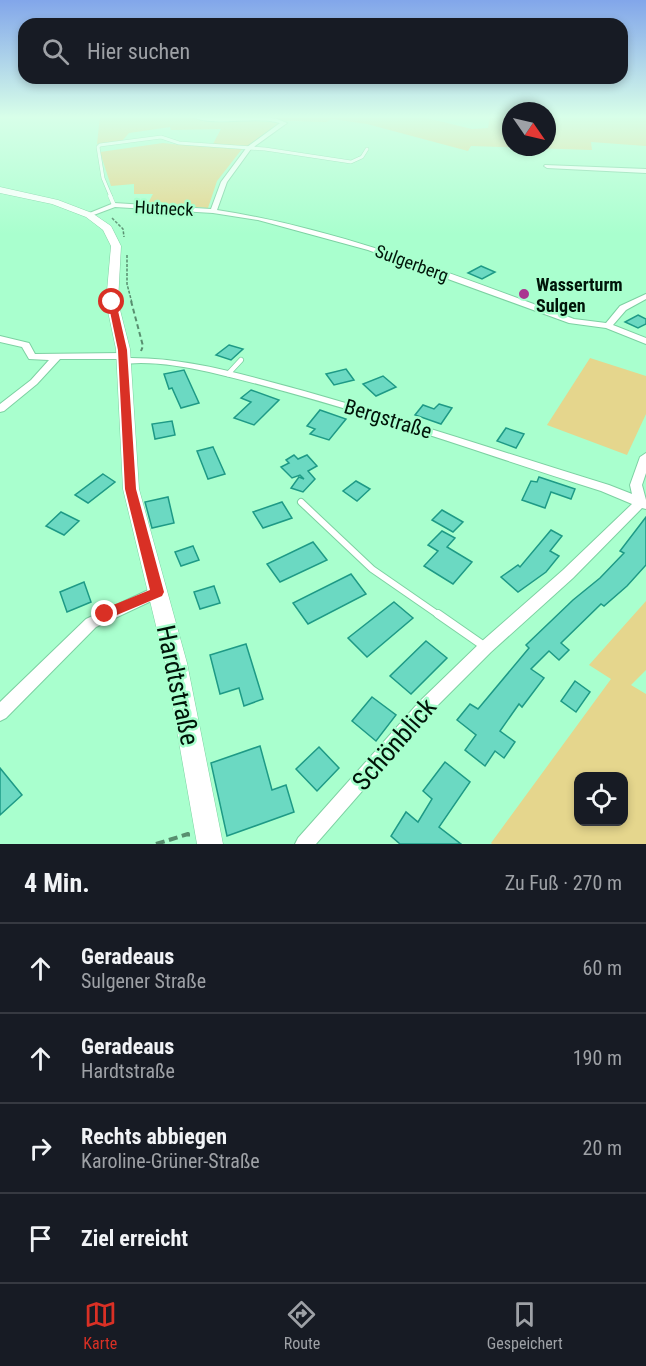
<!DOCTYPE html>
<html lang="de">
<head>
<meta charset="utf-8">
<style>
  :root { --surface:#171b24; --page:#242831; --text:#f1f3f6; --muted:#9ea1a6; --line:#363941; --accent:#d93025 }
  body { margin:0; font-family:"Roboto Condensed",sans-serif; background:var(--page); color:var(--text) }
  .controls { position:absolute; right:18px; bottom:18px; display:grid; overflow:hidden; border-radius:12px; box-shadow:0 3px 9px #0003 }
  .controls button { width:54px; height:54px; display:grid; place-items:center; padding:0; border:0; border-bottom:2px solid var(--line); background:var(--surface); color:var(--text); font:30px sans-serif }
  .compass { position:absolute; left:502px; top:102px; width:54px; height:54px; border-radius:50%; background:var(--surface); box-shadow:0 3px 9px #0003; rotate:124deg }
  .stop { position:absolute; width:18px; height:18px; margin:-14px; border:4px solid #d93025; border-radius:50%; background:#fff }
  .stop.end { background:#d93025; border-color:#fff; box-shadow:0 2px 6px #0008 }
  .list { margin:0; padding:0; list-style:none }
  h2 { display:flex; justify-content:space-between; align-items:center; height:78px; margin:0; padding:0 24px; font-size:26px }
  h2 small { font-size:20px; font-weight:400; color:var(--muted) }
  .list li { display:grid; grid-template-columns:39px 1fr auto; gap:18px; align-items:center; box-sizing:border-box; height:90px; padding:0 24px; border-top:2px solid var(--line) }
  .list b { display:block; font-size:22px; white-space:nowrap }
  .list p { margin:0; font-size:20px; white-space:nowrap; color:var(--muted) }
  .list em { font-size:20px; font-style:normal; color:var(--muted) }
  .icon { flex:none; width:33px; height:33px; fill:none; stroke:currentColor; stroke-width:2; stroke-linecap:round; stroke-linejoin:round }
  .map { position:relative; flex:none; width:646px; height:844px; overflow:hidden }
  .search { position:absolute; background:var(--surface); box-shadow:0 3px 9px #0003; left:18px; right:18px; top:18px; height:66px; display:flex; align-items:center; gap:15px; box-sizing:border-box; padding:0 21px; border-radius:18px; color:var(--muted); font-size:22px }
  .sheet { height:438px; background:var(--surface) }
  nav { display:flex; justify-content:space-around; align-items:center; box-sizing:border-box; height:84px; border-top:2px solid var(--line); background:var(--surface); font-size:16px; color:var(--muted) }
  nav a { display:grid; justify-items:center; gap:3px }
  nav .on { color:var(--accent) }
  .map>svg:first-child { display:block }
  .green { fill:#e5d68d; fill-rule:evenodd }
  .building { fill:#6bd9c2; stroke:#1e9a86; stroke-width:1.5 }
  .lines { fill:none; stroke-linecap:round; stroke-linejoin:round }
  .lane-far4-casing { stroke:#7dd1a2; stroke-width:4 }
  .lane-far3-casing { stroke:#7dd1a2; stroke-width:4.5 }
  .lane-far2-casing { stroke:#7dd1a2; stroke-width:6 }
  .lane-far1-casing { stroke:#7dd1a2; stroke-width:8 }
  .lane-casing { stroke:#7dd1a2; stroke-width:10 }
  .street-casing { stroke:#7dd1a2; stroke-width:2 }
  .secondary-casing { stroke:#7dd1a2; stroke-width:1 }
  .path-far2 { stroke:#588f6f; stroke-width:1.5; stroke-dasharray:3 1.5; stroke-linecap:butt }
  .path-far1 { stroke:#588f6f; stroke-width:2; stroke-dasharray:5 3; stroke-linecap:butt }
  .path { stroke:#588f6f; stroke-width:4; stroke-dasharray:9 4.5; stroke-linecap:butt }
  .lane-far4 { stroke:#fff; stroke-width:3 }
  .lane-far3 { stroke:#fff; stroke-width:4 }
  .lane-far2 { stroke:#fff; stroke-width:4.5 }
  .lane-far1 { stroke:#fff; stroke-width:6 }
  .lane { stroke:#fff; stroke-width:8 }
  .street { fill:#fff; fill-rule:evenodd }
  .secondary { fill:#fff; fill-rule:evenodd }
  .route { fill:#d93025 }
  .poi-dot { fill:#aa3690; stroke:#a9ffce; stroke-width:2 }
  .labels { text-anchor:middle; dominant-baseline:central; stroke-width:5; stroke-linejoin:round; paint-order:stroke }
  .far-street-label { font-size:18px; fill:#001509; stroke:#a9ffce }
  .far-poi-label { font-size:18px; font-weight:bold; fill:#001509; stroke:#a9ffce; text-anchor:start }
  .street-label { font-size:21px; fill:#001509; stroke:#a9ffce }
  .near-street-label { font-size:26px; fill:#001509; stroke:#a9ffce }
</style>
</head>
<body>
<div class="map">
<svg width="646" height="844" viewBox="0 0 646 844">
  <rect width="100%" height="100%" fill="#a9ffce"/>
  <g class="green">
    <polygon points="100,116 190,116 283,123 247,148 213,144 221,129 171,130 170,127 129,133 122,141 97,144"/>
    <polygon points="195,116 418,116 472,129 488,128 490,116 511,116 511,147 547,147 547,116 646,116 646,146 591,142 592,150 471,146 468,151 367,124 332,119 326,122 204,118"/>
    <polygon points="163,143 172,144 242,149 217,181 208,208 148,203 153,194 134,194 134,184 111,186 100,152"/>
    <polygon points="590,358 646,376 646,414 627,455 547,425"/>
    <path d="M 646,601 L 646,670 L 631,685 L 646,694 L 646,844 L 492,844 L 491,843 L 611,679 L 589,665 ZM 578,776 L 624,776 L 624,822 L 578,822 Z"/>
  </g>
  <g class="building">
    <polygon points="481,266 495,272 482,279 468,273"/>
    <polygon points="638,315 646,319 646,324 638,328 625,322"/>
    <polygon points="229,345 243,349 231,360 216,355"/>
    <polygon points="346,369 354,380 334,385 326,374"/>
    <polygon points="184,370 199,403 181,408 172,388 169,389 164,374"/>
    <polygon points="383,376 396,387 376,396 363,384"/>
    <polygon points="251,390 279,400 254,425 234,418 251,402 241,398"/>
    <polygon points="439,404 452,408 441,424 415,415 423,405 434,409"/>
    <polygon points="320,410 346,419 329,440 310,434 315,429 307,426"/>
    <polygon points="172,421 175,435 155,439 152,424"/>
    <polygon points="506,428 524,434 516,448 497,441"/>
    <polygon points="213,447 225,474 208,479 197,451"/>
    <polygon points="294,455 298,459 307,455 317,466 308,471 315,479 303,492 291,488 299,477 304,479 300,475 292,478 281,467 289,463 286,460"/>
    <polygon points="103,474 115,482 88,503 75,495"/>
    <polygon points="539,477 575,489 571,499 551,492 545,508 522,500 531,481 537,482"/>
    <polygon points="356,481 370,489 357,501 343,491"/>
    <polygon points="168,497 174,523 152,528 145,502"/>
    <polygon points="282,502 292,518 263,528 253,512"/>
    <polygon points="442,510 463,522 453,532 432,520"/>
    <polygon points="61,512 79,521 64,535 46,526"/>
    <polygon points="646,517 646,565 627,586 604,606 601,604 561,643 569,650 559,660 549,651 531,669 544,678 522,707 519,704 500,731 515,742 504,758 495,751 485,766 465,750 476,735 457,720 470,704 478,709 529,648 526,645 573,600 600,578 624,553 620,551"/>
    <polygon points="551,530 562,536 550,551 559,556 546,572 518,592 501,577 518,565 520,567"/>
    <polygon points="442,531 455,538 447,547 472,562 453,584 424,566 438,551 428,545"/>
    <polygon points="313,542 327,560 280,582 267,564"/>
    <polygon points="193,546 199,560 181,566 175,552"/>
    <polygon points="351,574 366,594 308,624 293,603"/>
    <polygon points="84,582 91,602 67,612 60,592"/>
    <polygon points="214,586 220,603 200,609 194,592"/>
    <polygon points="394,602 413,618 367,657 348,638"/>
    <polygon points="426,641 447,658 411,694 390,676"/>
    <polygon points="246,644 263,699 244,706 239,688 220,694 210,655"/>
    <polygon points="575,681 590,692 576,712 561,701"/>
    <polygon points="372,697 396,715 376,741 352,721"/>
    <polygon points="260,746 272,790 286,785 294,812 227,836 211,763"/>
    <polygon points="319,747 339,768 317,791 296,769"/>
    <polygon points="445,762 470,782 439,827 461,844 400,844 391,836 406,812 418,822 432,799 423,791"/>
    <polygon points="0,768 22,795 0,815"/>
  </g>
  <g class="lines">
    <g class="lane-far4-casing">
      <polyline id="lane-far4" points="111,197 103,178 98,147 100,145 161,137 179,143 265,149 351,162 362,157 367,149"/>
    </g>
    <g class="lane-far3-casing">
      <polyline id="lane-far3" points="110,196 114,205"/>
    </g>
    <g class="lane-far2-casing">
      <polyline id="lane-far2" points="228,374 241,360"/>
    </g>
    <g class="lane-far1-casing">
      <polyline id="lane-far1" points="301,502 372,569 440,616"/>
    </g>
    <g class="lane-casing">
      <polyline id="lane" points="438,614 484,646"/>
    </g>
    <g class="street-casing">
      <g id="street">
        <path d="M 191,116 L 265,117 L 277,119 L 287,123 L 251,149 L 227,182 L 217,210 C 340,229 457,276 574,319 L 606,323 L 620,306 L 646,294 L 646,299 L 626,310 L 613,325 L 646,338 L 646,344 L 606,328 L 569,323 L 368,250 L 258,220 L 213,213 L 115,207 L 91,216 L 87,216 L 87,214 L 114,203 L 211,209 L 221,182 L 247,147 L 280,123 C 255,115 211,128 191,116 Z"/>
        <polygon points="545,165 646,169 646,173 547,168 544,166"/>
        <path d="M 0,336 L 29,343 L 35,354 L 123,353 L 128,356 L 126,358 C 187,357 245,375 304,391 C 407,420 508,454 609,485 L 632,494 L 630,485 L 640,457 L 646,453 L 646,473 L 642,485 L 646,500 L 646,509 L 642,508 L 573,578 L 491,652 L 432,711 L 316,844 L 295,844 L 298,838 L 420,701 L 481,642 L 563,570 L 632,504 L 601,491 C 471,450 342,403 209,372 C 187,367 163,363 141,363 C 133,363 125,365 119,361 L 121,359 L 60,359 L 37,384 L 4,411 L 0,412 L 0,404 L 31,380 L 49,360 L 29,359 L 22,347 L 0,342 Z"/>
        <polygon points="157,586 162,588 164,592 162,596 96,627 6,718 0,721 0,702 86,619"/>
      </g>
    </g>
    <g class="secondary-casing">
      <polygon id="secondary" points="0,187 58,200 92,213 111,226 121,246 118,302 130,349 139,489 187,663 223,844 197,844 165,663 123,489 116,349 106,302 111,246 103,230 86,217 52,204 0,193"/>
    </g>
    <g class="path-far2">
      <polyline points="112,218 123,229 124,237"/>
      <polyline points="127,255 127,284 132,303"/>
    </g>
    <polyline class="path-far1" points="131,301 143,346 141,351"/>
    <polyline class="path" points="156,844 188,834 188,837"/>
    <use href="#lane-far4" class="lane-far4"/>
    <use href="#lane-far3" class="lane-far3"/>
    <use href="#lane-far2" class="lane-far2"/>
    <use href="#lane-far1" class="lane-far1"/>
    <use href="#lane" class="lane"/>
    <use href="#street" class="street"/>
    <use href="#secondary" class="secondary"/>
  </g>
  <linearGradient id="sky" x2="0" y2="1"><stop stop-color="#82a6ea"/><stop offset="0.5" stop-color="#d8ffe9"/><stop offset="1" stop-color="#d8ffe9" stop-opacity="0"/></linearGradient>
  <rect width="646" height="234" fill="url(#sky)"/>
  <polygon class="route" points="112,300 116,302 127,350 136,489 164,592 162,596 105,620 101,618 99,614 101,610 150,590 125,489 118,350 108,302"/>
  <circle class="poi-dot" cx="524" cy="294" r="6"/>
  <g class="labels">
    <g class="far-street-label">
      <text transform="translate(164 208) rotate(3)">Hutneck</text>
      <text transform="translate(412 263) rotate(20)">Sulgerberg</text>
    </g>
    <g class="far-poi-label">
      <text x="536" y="284">Wasserturm<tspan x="536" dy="21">Sulgen</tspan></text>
    </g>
    <g class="street-label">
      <text transform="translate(388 419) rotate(17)">Bergstraße</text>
    </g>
    <g class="near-street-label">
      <text transform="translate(178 685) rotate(78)">Hardtstraße</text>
      <text transform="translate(394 744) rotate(-49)">Schönblick</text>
    </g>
  </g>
</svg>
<div class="controls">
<button><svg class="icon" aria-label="locate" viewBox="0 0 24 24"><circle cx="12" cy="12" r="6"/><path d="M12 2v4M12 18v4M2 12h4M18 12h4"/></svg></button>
</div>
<svg class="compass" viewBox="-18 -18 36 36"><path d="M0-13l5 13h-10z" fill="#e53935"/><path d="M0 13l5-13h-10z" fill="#9ea1a6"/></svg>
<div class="stop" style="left:112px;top:302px"></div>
<div class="stop end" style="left:105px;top:614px"></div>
<div class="search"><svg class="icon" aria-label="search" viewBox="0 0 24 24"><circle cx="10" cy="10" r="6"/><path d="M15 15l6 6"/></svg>Hier suchen</div>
</div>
<section class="sheet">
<h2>4 Min.<small>Zu Fuß · 270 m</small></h2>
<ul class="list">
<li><svg class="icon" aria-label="ahead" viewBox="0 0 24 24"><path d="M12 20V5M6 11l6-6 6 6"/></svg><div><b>Geradeaus</b><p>Sulgener Straße</p></div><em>60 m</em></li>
<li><svg class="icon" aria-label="ahead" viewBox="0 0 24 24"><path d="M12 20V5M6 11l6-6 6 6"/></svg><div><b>Geradeaus</b><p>Hardtstraße</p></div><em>190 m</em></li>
<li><svg class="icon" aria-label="right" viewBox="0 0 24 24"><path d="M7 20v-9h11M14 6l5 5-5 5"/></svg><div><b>Rechts abbiegen</b><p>Karoline-Grüner-Straße</p></div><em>20 m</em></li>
<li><svg class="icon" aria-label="arrive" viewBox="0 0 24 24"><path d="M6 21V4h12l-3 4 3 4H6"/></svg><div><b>Ziel erreicht</b></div></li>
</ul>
</section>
<nav>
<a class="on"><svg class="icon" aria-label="map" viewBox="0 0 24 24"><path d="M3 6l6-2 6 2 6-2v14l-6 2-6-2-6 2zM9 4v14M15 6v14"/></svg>Karte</a>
<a><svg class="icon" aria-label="directions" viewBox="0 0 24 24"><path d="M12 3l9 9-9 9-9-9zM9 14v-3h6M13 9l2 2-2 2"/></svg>Route</a>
<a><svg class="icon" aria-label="saved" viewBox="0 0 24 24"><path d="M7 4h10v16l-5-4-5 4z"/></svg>Gespeichert</a>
</nav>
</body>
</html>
